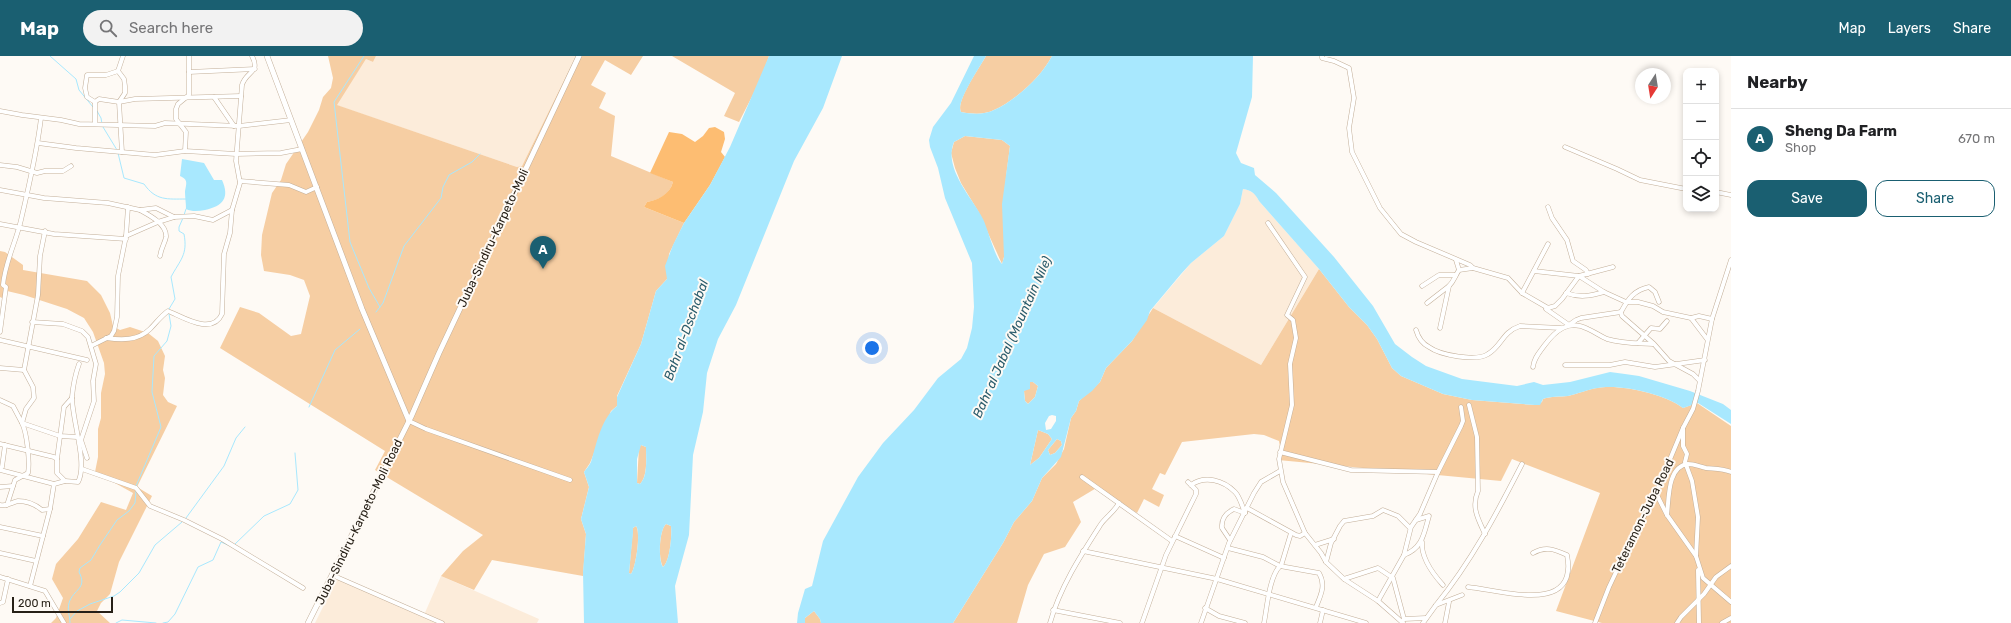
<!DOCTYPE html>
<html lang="en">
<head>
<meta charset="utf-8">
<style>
  :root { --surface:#fff; --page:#f2f2f2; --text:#202124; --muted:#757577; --line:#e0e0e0; --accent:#1a5f71 }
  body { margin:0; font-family:Rubik,sans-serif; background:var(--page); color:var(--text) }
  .controls { position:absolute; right:12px; top:12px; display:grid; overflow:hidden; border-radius:8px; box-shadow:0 2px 6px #0003 }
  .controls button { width:36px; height:36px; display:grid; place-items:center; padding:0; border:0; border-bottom:1px solid var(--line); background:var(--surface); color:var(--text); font:20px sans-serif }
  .compass { position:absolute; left:1635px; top:12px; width:36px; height:36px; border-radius:50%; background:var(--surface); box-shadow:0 2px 6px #0003; rotate:192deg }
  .scale { position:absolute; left:12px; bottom:10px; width:101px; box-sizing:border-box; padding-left:4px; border:2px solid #272017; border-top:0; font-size:11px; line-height:14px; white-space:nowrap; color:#272017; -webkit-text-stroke:3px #fefaf5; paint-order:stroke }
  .you { position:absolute; left:872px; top:292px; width:14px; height:14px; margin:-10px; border:3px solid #fff; border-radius:50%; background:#1a73e8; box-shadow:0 0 0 6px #1a73e833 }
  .badge { display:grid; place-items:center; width:26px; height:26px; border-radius:50%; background:var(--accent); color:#fff; font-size:13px; font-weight:700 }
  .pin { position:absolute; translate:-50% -33px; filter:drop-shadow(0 1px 2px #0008) }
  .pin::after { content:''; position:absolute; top:21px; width:14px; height:12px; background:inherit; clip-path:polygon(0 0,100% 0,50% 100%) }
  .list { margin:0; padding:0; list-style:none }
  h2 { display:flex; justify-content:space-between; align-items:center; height:52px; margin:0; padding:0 16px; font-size:17px }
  h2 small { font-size:13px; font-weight:400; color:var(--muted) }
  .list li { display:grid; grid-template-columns:26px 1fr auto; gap:12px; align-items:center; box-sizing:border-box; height:60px; padding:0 16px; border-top:1px solid var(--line) }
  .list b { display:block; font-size:15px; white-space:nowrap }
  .list p { margin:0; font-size:13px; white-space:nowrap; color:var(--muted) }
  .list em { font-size:13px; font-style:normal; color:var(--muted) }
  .actions { display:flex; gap:8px; padding:12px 16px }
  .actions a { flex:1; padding:9px 0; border:1px solid var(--accent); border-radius:12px; text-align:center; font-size:14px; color:var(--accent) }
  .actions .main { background:var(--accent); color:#fff }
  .icon { flex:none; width:22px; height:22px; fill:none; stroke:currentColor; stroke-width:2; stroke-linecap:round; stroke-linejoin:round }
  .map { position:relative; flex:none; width:1731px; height:567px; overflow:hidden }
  header { display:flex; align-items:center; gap:24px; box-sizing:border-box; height:56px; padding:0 20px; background:var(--accent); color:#fff }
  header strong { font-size:19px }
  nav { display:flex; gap:22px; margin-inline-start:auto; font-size:14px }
  .search { width:280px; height:36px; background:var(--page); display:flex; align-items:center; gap:10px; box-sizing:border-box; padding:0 14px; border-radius:22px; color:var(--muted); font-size:15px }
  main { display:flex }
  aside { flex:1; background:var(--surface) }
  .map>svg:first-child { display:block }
  .built { fill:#fcecda }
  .green { fill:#f6cea3 }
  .forest { fill:#fdbd72 }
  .water { fill:#a8e8fe; fill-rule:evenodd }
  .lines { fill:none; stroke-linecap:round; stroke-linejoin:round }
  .stream { stroke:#a8e8fe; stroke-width:1 }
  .minor-casing { stroke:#c3af99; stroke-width:5 }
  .major-casing { stroke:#c3af99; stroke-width:6 }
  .minor { stroke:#fff; stroke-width:4 }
  .major { stroke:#fff; stroke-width:5 }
  .labels { text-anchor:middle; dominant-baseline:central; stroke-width:4; stroke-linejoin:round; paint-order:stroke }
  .street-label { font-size:12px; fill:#272017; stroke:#fefaf5 }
  .water-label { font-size:13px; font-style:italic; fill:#2a5c6c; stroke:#fefaf5 }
</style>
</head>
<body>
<header>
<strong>Map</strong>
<div class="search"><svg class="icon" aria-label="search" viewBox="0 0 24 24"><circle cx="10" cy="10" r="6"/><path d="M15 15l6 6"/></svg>Search here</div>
<nav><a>Map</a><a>Layers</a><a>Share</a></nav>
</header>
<main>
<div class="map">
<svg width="1731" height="567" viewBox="0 0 1731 567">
  <rect width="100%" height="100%" fill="#fefaf5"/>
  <g class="built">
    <polygon points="376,0 576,0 522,110 517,111 336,49 366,3 373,6"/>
    <polygon points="1243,133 1248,134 1255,138 1259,145 1319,213 1261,309 1153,252 1191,207 1224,180 1240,148"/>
    <polygon points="441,520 539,563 537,567 315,567 337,523 424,559"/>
  </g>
  <g class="green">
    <path d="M 328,0 L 376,0 L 373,6 L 366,3 L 337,49 L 517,111 L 522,110 L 576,0 L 643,0 L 631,19 L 605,4 L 591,29 L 606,37 L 599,52 L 615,60 L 611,100 L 673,126 C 670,138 659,144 647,146 L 644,151 L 684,167 L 669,198 L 667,223 L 656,235 L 641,288 L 617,340 L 617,350 L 611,355 L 590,407 L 584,416 L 589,431 L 581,463 L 586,478 L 583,520 L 492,504 L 474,534 L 441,520 L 463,495 L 483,479 L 375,414 L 385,395 L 220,292 L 240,251 L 259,257 L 291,280 L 301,278 L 310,240 L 304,224 L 290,219 L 264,215 L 261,199 L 262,179 L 272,137 L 281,124 L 286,108 L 308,76 L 319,54 L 323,41 L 331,32 L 333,22 Z"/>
    <polygon points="672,0 769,0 761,23 739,66 724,60 735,37"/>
    <path d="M 986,0 L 1052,0 C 1042,20 1015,45 994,54 C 984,59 972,58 961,56 C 955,46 980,11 986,0 Z"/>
    <polygon points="965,80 1002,84 1010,90 1006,121 1004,201 1002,208 978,155 961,127 955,112 951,97 954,86"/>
    <polygon points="0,195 5,196 23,209 23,214 87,225 101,239 110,257 113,270 120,274 130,271 148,277 158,285 165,300 163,314 165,322 163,339 168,346 177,350 137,431 152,440 119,506 110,538 101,547 97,555 110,567 51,567 56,562 63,542 52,523 56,508 78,483 101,446 126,454 133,437 95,416 98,401 98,373 101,362 101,337 105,318 104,307 93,276 84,262 67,253 24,239 7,235 4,243 0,241"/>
    <path d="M 1319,213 L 1349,251 L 1367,269 L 1377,283 L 1392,312 L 1401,320 L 1443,338 L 1472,344 L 1535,349 L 1542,346 L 1543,343 C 1551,340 1560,341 1568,340 C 1578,338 1588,333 1597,332 C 1621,328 1664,338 1683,352 L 1697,347 L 1731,370 L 1731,567 L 1602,567 L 1556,555 L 1600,437 L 1512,403 L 1501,425 L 1278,404 L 1280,391 L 1279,385 L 1264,379 L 1254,378 L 1182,386 L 1165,419 L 1160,417 L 1152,433 L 1164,439 L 1159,451 L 1144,443 L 1137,457 L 1098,431 L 1073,446 L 1081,466 L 1065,491 L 1044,498 L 1028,529 L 1017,567 L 953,567 L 1003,487 L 1014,466 L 1032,445 L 1042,422 L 1056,408 L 1064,393 L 1071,362 L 1076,355 L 1079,345 L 1100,326 L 1106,312 L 1132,285 L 1153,252 L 1261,309 Z"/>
    <polygon points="1030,326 1033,326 1038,330 1035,341 1028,348 1025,345 1024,335"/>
    <polygon points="1038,374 1048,378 1052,383 1039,402 1030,409"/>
    <polygon points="1057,383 1061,385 1062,389 1055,397 1050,399 1048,394"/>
    <path d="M 641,389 L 646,391 C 646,402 648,420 640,428 L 637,427 L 639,391 Z"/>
    <path d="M 666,468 L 671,470 C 672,480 670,505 663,511 C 658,503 659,474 666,468 Z"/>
    <path d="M 636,470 C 641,476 636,511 631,518 L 629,517 L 633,472 Z"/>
    <polygon points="814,555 820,563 821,567 805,567 805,562"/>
  </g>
  <path class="forest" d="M 715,71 L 724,76 L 725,83 L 721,96 L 725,101 L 710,129 L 684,167 L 644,151 L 647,146 C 658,144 670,138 673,126 L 650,117 L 669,76 L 682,78 L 695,86 L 703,80 L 709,72 Z"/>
  <g class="water">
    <path d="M 769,0 L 842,0 L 823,52 L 794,105 L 736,249 L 718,283 L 707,317 L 703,356 L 693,399 L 689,479 L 675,530 L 678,567 L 584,567 L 583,516 L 586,478 L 581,463 L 589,431 L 584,416 C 586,413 589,410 591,406 C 597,386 601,363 617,350 L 617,341 L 641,288 L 656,235 L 667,223 L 665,210 L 673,189 L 684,167 L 710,129 L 730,91 ZM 641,389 L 646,391 C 646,402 648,420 640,428 L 637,427 L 637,403 ZM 666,468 L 671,470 C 672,480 670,505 663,511 C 658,504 659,474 666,468 ZM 636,470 C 641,475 636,512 631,518 L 629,517 L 633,477 L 633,472 Z"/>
    <path d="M 974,0 L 986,0 C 980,11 955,47 961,56 C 972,58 984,59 994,54 C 1015,45 1042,20 1052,0 L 1253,0 L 1252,41 L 1236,97 L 1241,107 L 1254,112 L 1255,119 L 1276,137 L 1334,201 L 1373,250 L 1395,288 L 1412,301 L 1426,310 L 1462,323 L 1517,330 L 1534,326 L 1543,329 L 1570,326 L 1610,316 L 1625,318 L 1639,320 L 1690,335 L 1723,348 L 1731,354 L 1731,368 L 1698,347 L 1683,352 C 1664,338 1621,328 1598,332 C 1588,333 1578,338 1568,340 C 1560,341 1551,340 1543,343 L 1540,349 L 1535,349 L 1472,344 L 1443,338 L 1401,320 L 1392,312 L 1377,283 L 1367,269 L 1349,251 L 1319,213 L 1259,145 C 1255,137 1251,134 1243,133 L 1240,148 L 1224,180 L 1191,207 L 1181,218 L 1150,255 L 1147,264 L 1132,285 L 1106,312 L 1100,326 L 1092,335 L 1079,345 L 1076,355 L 1071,362 L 1061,401 L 1042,422 L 1032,445 L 1014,466 L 1003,487 L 953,567 L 821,567 L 820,563 L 814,555 L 805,562 L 805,567 L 797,567 L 798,557 L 805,533 L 812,530 L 823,485 L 858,421 L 883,387 L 914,354 L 938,322 L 961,303 L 967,292 L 972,272 L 974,251 L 972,207 L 945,142 L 938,112 L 930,91 L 929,84 L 933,71 L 951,47 ZM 965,80 L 1002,84 L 1010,90 L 1002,148 L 1004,201 L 1002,208 C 995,202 988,173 983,163 C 972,141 943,113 954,86 ZM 1030,326 L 1033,326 L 1038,330 L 1035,341 L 1028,348 L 1025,345 L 1024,335 L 1030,333 ZM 1052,359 L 1056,360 L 1056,365 L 1051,373 L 1046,374 L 1045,367 L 1049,360 ZM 1038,374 L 1048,378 L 1052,383 L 1039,402 L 1030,409 ZM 1057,383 L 1061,385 L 1062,389 L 1055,397 L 1050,399 L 1048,394 Z"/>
    <path d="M 182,103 L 204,107 L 214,124 L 222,124 C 230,142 223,150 205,154 C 199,155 192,156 186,153 C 186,147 185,141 185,136 C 186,128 189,124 180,120 Z"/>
  </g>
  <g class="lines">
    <g class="stream">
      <polyline points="50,0 76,23 79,34 93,51"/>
      <polyline points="364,0 334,46 350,186 369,232 380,251"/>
      <polyline points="97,55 101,62 102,68"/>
      <polyline points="103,71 117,94"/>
      <path d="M 118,97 L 124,122 L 144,128 C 156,145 167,143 186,143"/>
      <polyline points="184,159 186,153"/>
      <path d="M 169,253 L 175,243 L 171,221 C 180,204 188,199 184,178 L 179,175 L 179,171 L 183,162"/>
      <polyline points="376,256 383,247 404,190 441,142 443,131 449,119 472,106 480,98"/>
      <polyline points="309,351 335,294 360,273"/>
      <polyline points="136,430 161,371 152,336 154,300 167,285 171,270 169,258"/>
      <polyline points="186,462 224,410 236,382 245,371"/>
      <polyline points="234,489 264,460 290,448 298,434 295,397"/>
      <polyline points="70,563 77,555 90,548 114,540 120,536 139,517 155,489 182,466"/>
      <path d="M 70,567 C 70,560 67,554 69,547 C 73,533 88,533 79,516 L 80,512 L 91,504 L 100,489 L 117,464 L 129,455 L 135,447 L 136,435"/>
      <polyline points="116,567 122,564 156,567"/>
      <polyline points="163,567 168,566 175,558 198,511 213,504 221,486 228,489"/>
    </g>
    <g class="minor-casing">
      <g id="minor">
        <polyline points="1322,0 1322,2 1334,5 1349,12 1354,42 1349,72 1352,96 1380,152 1401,178 1416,186 1470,209 1473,212 1508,222 1522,237 1548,252 1555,250 1562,243 1579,220 1613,211"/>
        <polyline points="189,16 255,13"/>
        <polyline points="214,41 234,70"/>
        <polyline points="95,46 87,41 85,32 87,19 106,19 118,15"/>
        <polyline points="0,55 22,59 61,64 79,68 155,70 165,67 239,70 291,64"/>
        <polyline points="95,68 95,46 99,43 119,46 135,43 241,40"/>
        <polyline points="38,87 76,92 155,99 185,95 236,98 281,97 302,93"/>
        <polyline points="1565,91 1617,113 1640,124 1686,133"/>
        <polyline points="185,95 186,76 176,63 176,53 178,48 189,39 189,0"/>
        <polyline points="122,96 119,46 125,37 125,30 124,23 118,15 123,0"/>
        <polyline points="0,109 17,111 37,117 45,115 63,115 71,110"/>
        <polyline points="240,125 289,129 306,136 317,131"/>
        <polyline points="0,134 44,142 108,147 140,154 156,152 174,161 194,160 213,164 232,154"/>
        <polyline points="1716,136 1731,139"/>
        <polyline points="1548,151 1552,162 1567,184 1573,205 1586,214 1588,218"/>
        <path d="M 140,154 C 149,159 167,168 166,181 C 165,187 161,192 160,200"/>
        <polyline points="1268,167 1305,221 1287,259 1293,264 1296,282 1290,308 1292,349 1279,403 1283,426 1305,477 1321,497 1326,506 1344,523 1378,545 1403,567"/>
        <polyline points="0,168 54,178 126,183"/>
        <polyline points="126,180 158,166 174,161"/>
        <polyline points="1456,204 1459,214"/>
        <polyline points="1534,215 1579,220 1604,236 1626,246 1638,246 1653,250 1663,256 1691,262"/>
        <polyline points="1422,230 1439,219 1455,219"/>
        <polyline points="1522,237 1548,188"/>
        <path d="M 1566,237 C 1580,242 1590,240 1604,236"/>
        <path d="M 1659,246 L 1655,236 L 1649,231 C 1634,234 1628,243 1621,256 L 1622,260 L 1654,288 L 1669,305 L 1693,318 L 1699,324"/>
        <polyline points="1427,247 1449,230"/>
        <polyline points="1546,253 1569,269 1576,264 1581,262 1621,256"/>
        <polyline points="32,266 63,268 82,275 88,281 96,308 93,325 94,345 81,384 87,402"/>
        <path d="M 1440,272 L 1449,230 C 1454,225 1455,220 1459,214 L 1473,212"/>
        <path d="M 1416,274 C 1418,281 1423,288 1429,291 C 1440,299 1476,306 1488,298 C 1502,290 1502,276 1520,270 L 1561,272"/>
        <path d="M 0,276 L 6,231 L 3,229 C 5,206 16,186 21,164 C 29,130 37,96 41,62"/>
        <path d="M 106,282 C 121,284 138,285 150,273 C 156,267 161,260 168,255 C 183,261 212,280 222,258 L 224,198 L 230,177 L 232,154 L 240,127 L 236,105 L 242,29 C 246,15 261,17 252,0"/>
        <polyline points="1707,283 1691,262 1699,260 1712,263"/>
        <polyline points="0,284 87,304"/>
        <polyline points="1638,287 1651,272 1660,273 1667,265"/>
        <polyline points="91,290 111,280 114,275 117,261 118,220 126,180 128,151"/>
        <polyline points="1565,309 1610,309 1625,306 1655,311 1705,304"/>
        <path d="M 1533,311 C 1534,302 1539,297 1544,290 C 1555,275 1568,263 1588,273 C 1595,276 1600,280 1607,283 C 1625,288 1635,287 1653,288"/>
        <polyline points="0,312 24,314"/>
        <polyline points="0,344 13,350 22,367 60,380 77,381"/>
        <path d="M 1469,349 L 1477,381 L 1478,435 C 1471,451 1478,463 1485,478"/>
        <polyline points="409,365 426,373 570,424"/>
        <polyline points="1683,372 1683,390 1687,398 1685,406 1692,425 1698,461 1696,500"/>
        <polyline points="0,388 54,401 57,403 57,417 65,425"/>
        <polyline points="1280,396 1351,414 1438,416"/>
        <polyline points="57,403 64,351 72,342"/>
        <polyline points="0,412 2,411 5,389"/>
        <polyline points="82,413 136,432 150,450 184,464 222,483 303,532"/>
        <polyline points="0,414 54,428"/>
        <polyline points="1082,421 1172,485"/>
        <path d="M 1191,429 C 1205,419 1223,424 1235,436 C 1240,441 1242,450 1245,457"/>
        <polyline points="0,431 13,430"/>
        <polyline points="1656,437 1667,459 1696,500 1703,522 1731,546"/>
        <path d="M 0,449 C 7,451 12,446 18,445 C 27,445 36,449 42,454 L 50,453 L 54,428 L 65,425 L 78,426 C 88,408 72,364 72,341 C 73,330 75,319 79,308"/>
        <path d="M 7,449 L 15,424 L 28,417 C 30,406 27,377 22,367 L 26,353 L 34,342 L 33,331 L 24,314 L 38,239 L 40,200 L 45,175"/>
        <polyline points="1247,452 1296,479 1300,480 1305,477"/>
        <path d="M 1667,459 C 1669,444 1667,410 1688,408 C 1695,408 1700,411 1706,412 C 1715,413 1723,413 1731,416"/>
        <polyline points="0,471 43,480"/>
        <polyline points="1175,480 1224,502"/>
        <path d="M 1230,484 L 1222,472 C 1221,462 1226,457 1234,453 L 1245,457"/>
        <path d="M 1422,486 C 1421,502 1433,518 1443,529"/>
        <polyline points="1315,489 1334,483"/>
        <polyline points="1228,492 1263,501 1280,510"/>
        <polyline points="1083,495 1217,523 1366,567"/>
        <polyline points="0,497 36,505"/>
        <path d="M 1404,499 C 1423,492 1424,477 1429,460 L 1416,464"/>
        <polyline points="1326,506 1331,487 1340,470 1344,465 1373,460 1383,454 1398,460 1410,472"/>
        <polyline points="1281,510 1291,477"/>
        <polyline points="1698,514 1699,567"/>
        <polyline points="332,519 442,567"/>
        <polyline points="0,521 45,535 64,567"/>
        <polyline points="1344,523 1378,512 1393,522 1404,563 1402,566"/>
        <polyline points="30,530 50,453"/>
        <path d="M 1468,531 C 1501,534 1579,560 1567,499 C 1554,493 1545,490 1533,497"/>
        <polyline points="1378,545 1404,499 1411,471 1420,458 1438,416 1461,370 1463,365 1461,351"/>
        <polyline points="0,547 3,546 8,523"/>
        <path d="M 1436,549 C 1471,506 1497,457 1522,408"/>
        <polyline points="1205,552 1219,560 1245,567"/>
        <polyline points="1053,554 1120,567"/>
        <polyline points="1404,563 1426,562"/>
        <path d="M 1050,567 C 1060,531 1081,499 1101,468 C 1107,460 1114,456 1119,447"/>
        <polyline points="1142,567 1166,499 1196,438 1196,434 1188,426"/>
        <polyline points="1201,567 1229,487 1254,437 1261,426 1280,415"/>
        <path d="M 1264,567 C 1267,552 1269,521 1280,510 L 1319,517 C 1326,529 1321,539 1316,551"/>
        <polyline points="1320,567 1323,554"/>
        <polyline points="1423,567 1436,549 1462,539"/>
        <polyline points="1445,567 1449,546"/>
        <polyline points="1595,567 1609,531 1626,495 1656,437 1683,372 1693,353 1698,335 1712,263 1731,204"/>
        <polyline points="1677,567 1681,561 1704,538 1716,521 1731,510"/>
        <polyline points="1722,567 1731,562"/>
      </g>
    </g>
    <g class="major-casing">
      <g id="major">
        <polyline points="267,0 362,253 409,365"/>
        <polyline points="308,567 411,361 439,297 579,0"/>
      </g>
    </g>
    <use href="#minor" class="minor"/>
    <use href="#major" class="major"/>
  </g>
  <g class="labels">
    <g class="street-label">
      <text transform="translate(493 182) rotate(-65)">Juba-Sindiru-Karpeto-Moli</text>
      <text transform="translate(1643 460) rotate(-64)">Teteramon-Juba Road</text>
      <text transform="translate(359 466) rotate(-64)">Juba-Sindiru-Karpeto-Moli Road</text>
    </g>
    <g class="water-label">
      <text transform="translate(686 274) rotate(-70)">Bahr al-Dschabal</text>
      <text transform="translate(1012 281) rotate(-66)">Bahr al Jabal (Mountain Nile)</text>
    </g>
  </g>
</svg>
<div class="controls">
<button>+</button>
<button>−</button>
<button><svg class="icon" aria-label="locate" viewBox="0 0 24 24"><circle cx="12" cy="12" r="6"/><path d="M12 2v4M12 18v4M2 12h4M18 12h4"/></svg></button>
<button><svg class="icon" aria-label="layers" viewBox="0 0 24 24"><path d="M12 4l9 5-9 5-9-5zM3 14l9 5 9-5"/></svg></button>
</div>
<svg class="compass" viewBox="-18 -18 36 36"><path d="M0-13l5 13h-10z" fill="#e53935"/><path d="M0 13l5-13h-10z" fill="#757577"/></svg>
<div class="scale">200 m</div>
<div class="you"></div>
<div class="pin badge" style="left:543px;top:213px">A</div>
</div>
<aside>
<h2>Nearby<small></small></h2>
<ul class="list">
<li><span class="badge">A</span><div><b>Sheng Da Farm</b><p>Shop</p></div><em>670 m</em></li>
</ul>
<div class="actions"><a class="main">Save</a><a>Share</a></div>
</aside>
</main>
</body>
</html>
